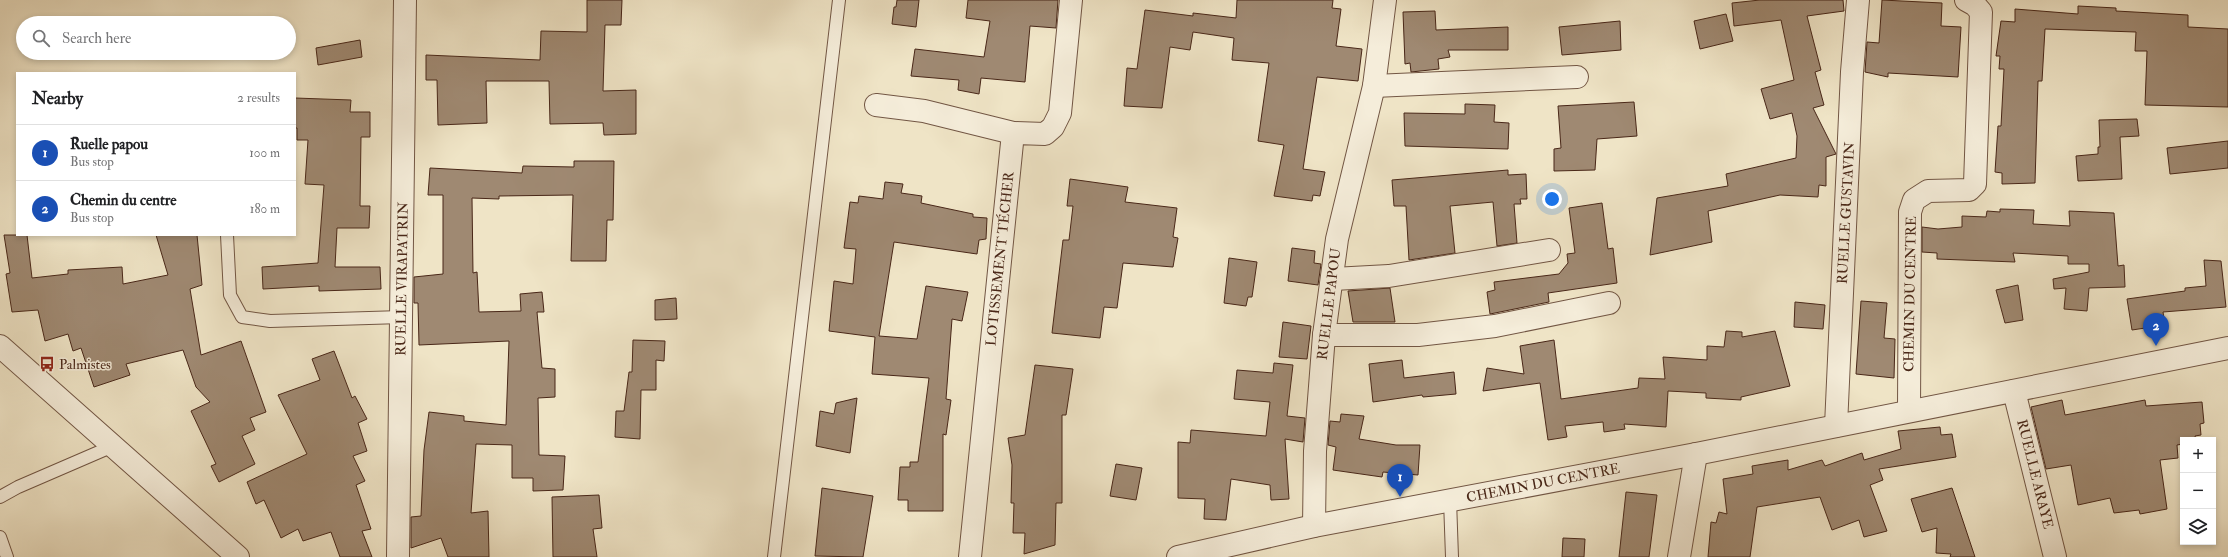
<!DOCTYPE html>
<html lang="en">
<head>
<meta charset="utf-8">
<style>
  :root { --surface:#fff; --page:#f2f2f2; --text:#202124; --muted:#757577; --line:#e0e0e0; --accent:#7c3aed }
  body { margin:0; font-family:"IM FELL Double Pica",serif; background:var(--page); color:var(--text) }
  .controls { position:absolute; right:12px; bottom:12px; display:grid; overflow:hidden; border-radius:0px; box-shadow:0 2px 6px #0003 }
  .controls button { width:36px; height:36px; display:grid; place-items:center; padding:0; border:0; border-bottom:1px solid var(--line); background:var(--surface); color:var(--text); font:20px sans-serif }
  .you { position:absolute; left:1552px; top:199px; width:14px; height:14px; margin:-10px; border:3px solid #fff; border-radius:50%; background:#1a73e8; box-shadow:0 0 0 6px #1a73e833 }
  .badge { display:grid; place-items:center; width:26px; height:26px; border-radius:50%; background:var(--accent); color:#fff; font-size:13px; font-weight:700 }
  .pin { position:absolute; translate:-50% -33px; filter:drop-shadow(0 1px 2px #0008) }
  .pin::after { content:''; position:absolute; top:21px; width:14px; height:12px; background:inherit; clip-path:polygon(0 0,100% 0,50% 100%) }
  .list { margin:0; padding:0; list-style:none }
  h2 { display:flex; justify-content:space-between; align-items:center; height:52px; margin:0; padding:0 16px; font-size:17px }
  h2 small { font-size:13px; font-weight:400; color:var(--muted) }
  .list li { display:grid; grid-template-columns:26px 1fr auto; gap:12px; align-items:center; box-sizing:border-box; height:56px; padding:0 16px; border-top:1px solid var(--line) }
  .list b { display:block; font-size:15px; white-space:nowrap }
  .list p { margin:0; font-size:13px; white-space:nowrap; color:var(--muted) }
  .list em { font-size:13px; font-style:normal; color:var(--muted) }
  .icon { flex:none; width:22px; height:22px; fill:none; stroke:currentColor; stroke-width:2; stroke-linecap:round; stroke-linejoin:round }
  .map { position:relative; flex:none; width:2228px; height:557px; overflow:hidden }
  .search { position:absolute; background:var(--surface); box-shadow:0 2px 6px #0003; left:16px; top:16px; width:280px; height:44px; display:flex; align-items:center; gap:10px; box-sizing:border-box; padding:0 14px; border-radius:22px; color:var(--muted); font-size:15px }
  .panel { position:absolute; background:var(--surface); box-shadow:0 2px 6px #0003; left:16px; top:72px; width:280px; height:164px; border-radius:0px }
  .map>svg:first-child { display:block }
  .building { fill:#9f8972; stroke:#492718 }
  .lines { fill:none; stroke-linecap:round; stroke-linejoin:round }
  .service-casing { stroke:#725644; stroke-width:14 }
  .minor-casing { stroke:#725644; stroke-width:24 }
  .tertiary-casing { stroke:#725644; stroke-width:24 }
  .service { stroke:#f5edda; stroke-width:12 }
  .minor { stroke:#f5edda; stroke-width:22 }
  .tertiary { stroke:#f5edda; stroke-width:22 }
  .labels { text-anchor:middle; dominant-baseline:central; stroke-width:3; stroke-linejoin:round; paint-order:stroke }
  .street-label { font-size:14px; fill:#492718; stroke:#f5edda }
  .poi-label { font-size:14px; fill:#492718; stroke:#f5edda; text-anchor:start }
</style>
</head>
<body>
<div class="map">
<svg width="2228" height="557" viewBox="0 0 2228 557">
  <rect width="100%" height="100%" fill="#efe4c6"/>
  <filter id="stains"><feTurbulence type="fractalNoise" baseFrequency=".005" numOctaves="4"/><feColorMatrix values="0 0 0 0 .2 0 0 0 0 .09 0 0 0 0 .02 0 0 0 .5 -.17"/></filter>
  <radialGradient id="worn" r=".72"><stop offset=".6" stop-color="#630" stop-opacity="0"/><stop offset="1" stop-color="#630" stop-opacity=".3"/></radialGradient>
  <g class="building">
    <polygon points="587,0 622,0 621,25 605,25 603,91 636,90 636,134 604,135 603,123 550,124 549,81 486,81 487,123 438,125 437,80 426,80 426,55 540,60 541,31 587,32"/>
    <polygon points="897,0 919,0 916,27 892,24 894,7 896,7"/>
    <polygon points="968,0 1058,0 1056,28 1030,26 1025,82 981,78 979,94 958,90 959,80 911,76 915,49 984,57 990,21 966,18"/>
    <polygon points="1237,0 1333,0 1332,8 1341,9 1336,46 1362,49 1358,81 1317,77 1303,169 1325,172 1320,196 1313,195 1312,201 1274,196 1284,145 1258,141 1269,63 1232,60 1234,38 1193,32 1190,50 1170,47 1162,108 1124,106 1127,68 1137,69 1145,10 1193,16 1193,13 1236,18"/>
    <polygon points="1760,0 1843,0 1844,11 1807,16 1821,70 1815,72 1824,105 1813,108 1836,154 1826,157 1826,186 1819,185 1818,197 1780,195 1708,211 1712,242 1650,255 1657,198 1728,186 1726,174 1796,158 1797,136 1792,113 1770,119 1761,89 1794,80 1781,20 1734,26 1732,3"/>
    <polygon points="1882,0 1942,3 1941,26 1961,27 1958,77 1888,73 1888,77 1865,72 1867,42 1879,43"/>
    <polygon points="2078,6 2116,8 2116,11 2188,15 2188,27 2228,29 2228,107 2145,105 2147,51 2135,51 2136,32 2045,29 2042,81 2038,81 2035,183 2002,184 2002,173 1995,172 1998,126 2001,126 2004,69 1999,69 2000,56 1996,56 2001,21 2015,22 2015,9 2078,14"/>
    <polygon points="1435,11 1436,30 1508,27 1508,50 1448,50 1450,57 1438,59 1439,69 1411,72 1410,63 1405,64 1403,12"/>
    <polygon points="1726,14 1733,41 1700,49 1694,21"/>
    <polygon points="1620,21 1621,50 1562,55 1559,27"/>
    <polygon points="360,40 362,57 318,65 316,48"/>
    <polygon points="295,98 351,100 350,112 370,112 370,137 361,137 360,206 370,206 369,228 337,228 335,267 380,267 381,289 319,291 319,286 263,289 262,267 318,263 324,185 305,184 308,140 297,140 297,128 295,128"/>
    <polygon points="1634,102 1637,136 1597,139 1595,170 1554,171 1554,149 1561,148 1558,106"/>
    <polygon points="1465,104 1495,105 1494,122 1509,123 1508,149 1405,146 1404,113 1465,114"/>
    <polygon points="2137,119 2139,136 2120,137 2122,179 2078,181 2076,156 2098,154 2098,147 2100,147 2099,120"/>
    <polygon points="2228,141 2228,168 2170,174 2167,148"/>
    <polygon points="574,161 614,161 613,220 607,220 606,261 571,261 573,195 499,196 499,199 472,198 473,273 477,272 479,312 521,311 520,294 542,292 544,312 537,312 542,368 555,369 555,397 538,398 539,455 565,456 563,490 533,491 533,478 512,478 512,445 476,444 471,513 488,511 489,557 448,557 441,538 411,548 411,517 421,516 424,450 429,412 464,416 464,421 506,425 509,341 419,345 418,303 414,303 414,277 443,274 443,195 428,195 430,168 522,173 523,166 574,167"/>
    <polygon points="1508,170 1508,175 1526,174 1527,199 1520,199 1521,204 1514,204 1517,243 1497,246 1493,202 1450,206 1455,253 1409,260 1406,206 1394,206 1392,180"/>
    <polygon points="1070,179 1128,187 1125,202 1177,208 1173,237 1178,238 1173,267 1123,263 1117,308 1104,307 1100,338 1052,333 1063,240 1069,240 1073,206 1067,206"/>
    <polygon points="885,182 903,184 901,193 922,196 921,203 973,214 973,217 987,218 986,239 979,240 977,254 894,242 879,336 917,339 926,286 968,292 962,321 952,319 946,399 951,400 946,435 943,434 943,511 908,511 908,500 898,500 900,467 910,467 910,462 918,462 929,378 872,374 875,337 829,331 834,281 853,284 856,249 844,248 850,202 858,203 859,196 883,199"/>
    <polygon points="1602,203 1608,249 1613,248 1617,283 1548,293 1549,302 1490,314 1487,292 1495,290 1494,282 1559,274 1568,263 1567,254 1575,253 1569,208"/>
    <polygon points="2000,209 2034,210 2033,224 2070,226 2069,211 2114,213 2118,266 2124,265 2125,287 2089,288 2087,311 2064,309 2066,288 2054,289 2053,279 2089,272 2089,264 2068,264 2068,256 2013,253 2015,262 1937,259 1937,253 1922,252 1922,227 1938,229 1962,227 1962,216 1986,217 1987,211 2000,212"/>
    <polygon points="4,235 27,235 32,278 68,274 68,270 122,267 123,284 168,275 156,235 197,235 202,285 190,289 201,355 241,341 266,412 250,418 255,430 242,436 255,464 219,482 211,466 216,464 191,411 210,402 196,387 183,350 126,364 130,375 94,387 81,348 73,351 68,334 45,341 38,310 12,312 6,274 10,273"/>
    <polygon points="1292,248 1315,251 1314,263 1321,264 1318,285 1288,281"/>
    <polygon points="1229,258 1257,262 1252,297 1248,297 1246,306 1224,303"/>
    <polygon points="2204,260 2221,261 2226,307 2163,312 2165,325 2132,330 2127,299 2185,291 2185,288 2206,286"/>
    <polygon points="2018,285 2023,320 2005,323 1996,290"/>
    <polygon points="1390,288 1395,322 1353,322 1348,291"/>
    <polygon points="676,298 677,319 655,320 655,300"/>
    <polygon points="1861,301 1887,303 1884,338 1895,339 1894,378 1856,374"/>
    <polygon points="1795,302 1825,305 1823,329 1794,327"/>
    <polygon points="1283,322 1311,326 1307,359 1279,357"/>
    <polygon points="1726,331 1742,332 1742,337 1775,331 1790,386 1741,397 1741,400 1706,398 1706,393 1668,391 1666,427 1624,424 1625,429 1604,432 1603,422 1565,426 1567,437 1548,440 1540,383 1483,391 1487,368 1524,374 1520,346 1554,340 1561,399 1638,388 1639,378 1665,379 1663,357 1707,360 1707,346 1724,347"/>
    <polygon points="633,340 665,341 664,361 656,360 656,390 641,390 640,439 615,437 616,411 624,411 629,372 632,372"/>
    <polygon points="334,351 352,398 355,396 367,419 358,423 367,451 353,456 365,481 356,485 371,529 362,531 372,557 340,557 331,532 303,541 298,529 281,538 264,500 256,504 247,482 307,454 278,395 320,380 312,359"/>
    <polygon points="1402,360 1404,378 1454,372 1456,394 1423,397 1422,395 1373,402 1369,364"/>
    <polygon points="1274,363 1293,365 1287,416 1305,418 1303,442 1285,439 1289,499 1271,500 1270,485 1231,479 1226,520 1204,519 1205,499 1178,498 1178,442 1190,443 1191,430 1266,436 1270,402 1234,399 1237,370 1273,373"/>
    <polygon points="1035,365 1073,369 1066,415 1062,415 1062,503 1056,503 1055,545 1024,554 1025,533 1013,533 1014,503 1011,503 1012,465 1008,438 1025,435"/>
    <polygon points="857,398 850,453 816,446 820,411 834,414 836,403"/>
    <polygon points="2062,400 2065,415 2145,400 2146,406 2202,402 2204,423 2200,424 2201,435 2195,436 2196,440 2183,440 2183,444 2177,445 2178,458 2160,460 2167,509 2140,514 2139,510 2114,513 2110,498 2078,505 2071,465 2046,469 2031,407"/>
    <polygon points="1341,414 1364,416 1359,439 1396,445 1420,445 1418,475 1383,472 1382,477 1333,470 1336,447 1328,445 1330,421 1340,422"/>
    <polygon points="1940,427 1941,435 1952,434 1956,457 1879,469 1883,480 1870,485 1887,531 1864,537 1859,520 1832,530 1820,497 1757,507 1750,557 1708,557 1711,522 1716,523 1719,512 1727,514 1723,479 1753,474 1752,466 1788,460 1788,470 1822,460 1825,466 1862,453 1864,460 1901,449 1898,431"/>
    <polygon points="1116,464 1142,468 1136,500 1110,496"/>
    <polygon points="822,488 873,496 863,557 815,556"/>
    <polygon points="1952,488 1975,557 1950,557 1951,554 1936,553 1937,528 1922,532 1911,499"/>
    <polygon points="1626,492 1657,495 1649,557 1619,557"/>
    <polygon points="599,495 602,528 593,529 597,557 553,557 552,497"/>
    <polygon points="1563,538 1585,539 1584,557 1562,557"/>
  </g>
  <g class="lines">
    <g class="service-casing">
      <g id="service">
        <polyline points="227,235 230,295 242,317 270,321 402,317"/>
        <polyline points="0,497 18,487 113,446"/>
        <polyline points="1450,500 1452,557"/>
        <polyline points="0,537 7,557"/>
        <polyline points="774,557 839,0"/>
      </g>
    </g>
    <g class="minor-casing">
      <g id="minor">
        <polyline points="1374,86 1577,77"/>
        <polyline points="876,105 924,111 1013,133"/>
        <polyline points="1333,279 1389,276 1549,250"/>
        <polyline points="1324,335 1418,335 1495,326 1609,303"/>
        <polyline points="2014,391 2055,557"/>
        <polyline points="1909,411 1910,212 1914,200 1928,191 1969,190 1975,184 1981,12 1975,5 1966,0"/>
        <polyline points="1836,426 1852,72 1858,0"/>
        <polyline points="1314,526 1315,451 1324,335 1337,239 1374,86 1385,0"/>
        <polyline points="398,557 405,0"/>
        <polyline points="970,557 1013,133 1045,134 1053,127 1060,113 1071,0"/>
        <polyline points="1679,557 1696,454"/>
      </g>
    </g>
    <g class="tertiary-casing">
      <g id="tertiary">
        <polyline points="0,346 238,557"/>
        <polyline points="1178,557 1314,526 1696,454 2228,348"/>
      </g>
    </g>
    <use href="#service" class="service"/>
    <use href="#minor" class="minor"/>
    <use href="#tertiary" class="tertiary"/>
  </g>
  <defs>
    <g id="bus-bare" transform="scale(1.2)"><path d="M-5-6H5V4H4V6H2V4H-2V6H-4V4H-5ZM-3.5-4V0h7V-4ZM-3.5 1.2v1.5H-2V1.2ZM2 1.2v1.5H3.5V1.2Z" fill="#8f2418" stroke="#f5edda" stroke-width="2.5" paint-order="stroke"/></g>
  </defs>
  <g fill-rule="evenodd">
    <use href="#bus-bare" x="47" y="364"/>
  </g>
  <g class="labels">
    <g class="street-label">
      <text transform="translate(1846 213) rotate(-87)">RUELLE GUSTAVIN</text>
      <text transform="translate(1000 259) rotate(-84)">LOTISSEMENT TÉCHER</text>
      <text transform="translate(402 279) rotate(-89)">RUELLE VIRAPATRIN</text>
      <text transform="translate(1910 294) rotate(-89)">CHEMIN DU CENTRE</text>
      <text transform="translate(1329 304) rotate(-83)">RUELLE PAPOU</text>
      <text transform="translate(2035 474) rotate(76)">RUELLE ARAYE</text>
      <text transform="translate(1543 483) rotate(-11)">CHEMIN DU CENTRE</text>
    </g>
    <g class="poi-label">
      <text x="59" y="364">Palmistes</text>
    </g>
  </g>
  <rect width="100%" height="100%" filter="url(#stains)"/>
  <rect width="100%" height="100%" fill="url(#worn)"/>
</svg>
<div class="controls">
<button>+</button>
<button>−</button>
<button><svg class="icon" aria-label="layers" viewBox="0 0 24 24"><path d="M12 4l9 5-9 5-9-5zM3 14l9 5 9-5"/></svg></button>
</div>
<div class="you"></div>
<div class="pin badge" style="left:1400px;top:497px;background:#1a4fb4">1</div>
<div class="pin badge" style="left:2156px;top:346px;background:#1a4fb4">2</div>
<div class="search"><svg class="icon" aria-label="search" viewBox="0 0 24 24"><circle cx="10" cy="10" r="6"/><path d="M15 15l6 6"/></svg>Search here</div>
<section class="panel">
<h2>Nearby<small>2 results</small></h2>
<ul class="list">
<li><span class="badge" style="background:#1a4fb4">1</span><div><b>Ruelle papou</b><p>Bus stop</p></div><em>100 m</em></li>
<li><span class="badge" style="background:#1a4fb4">2</span><div><b>Chemin du centre</b><p>Bus stop</p></div><em>180 m</em></li>
</ul>
</section>
</div>
</body>
</html>
